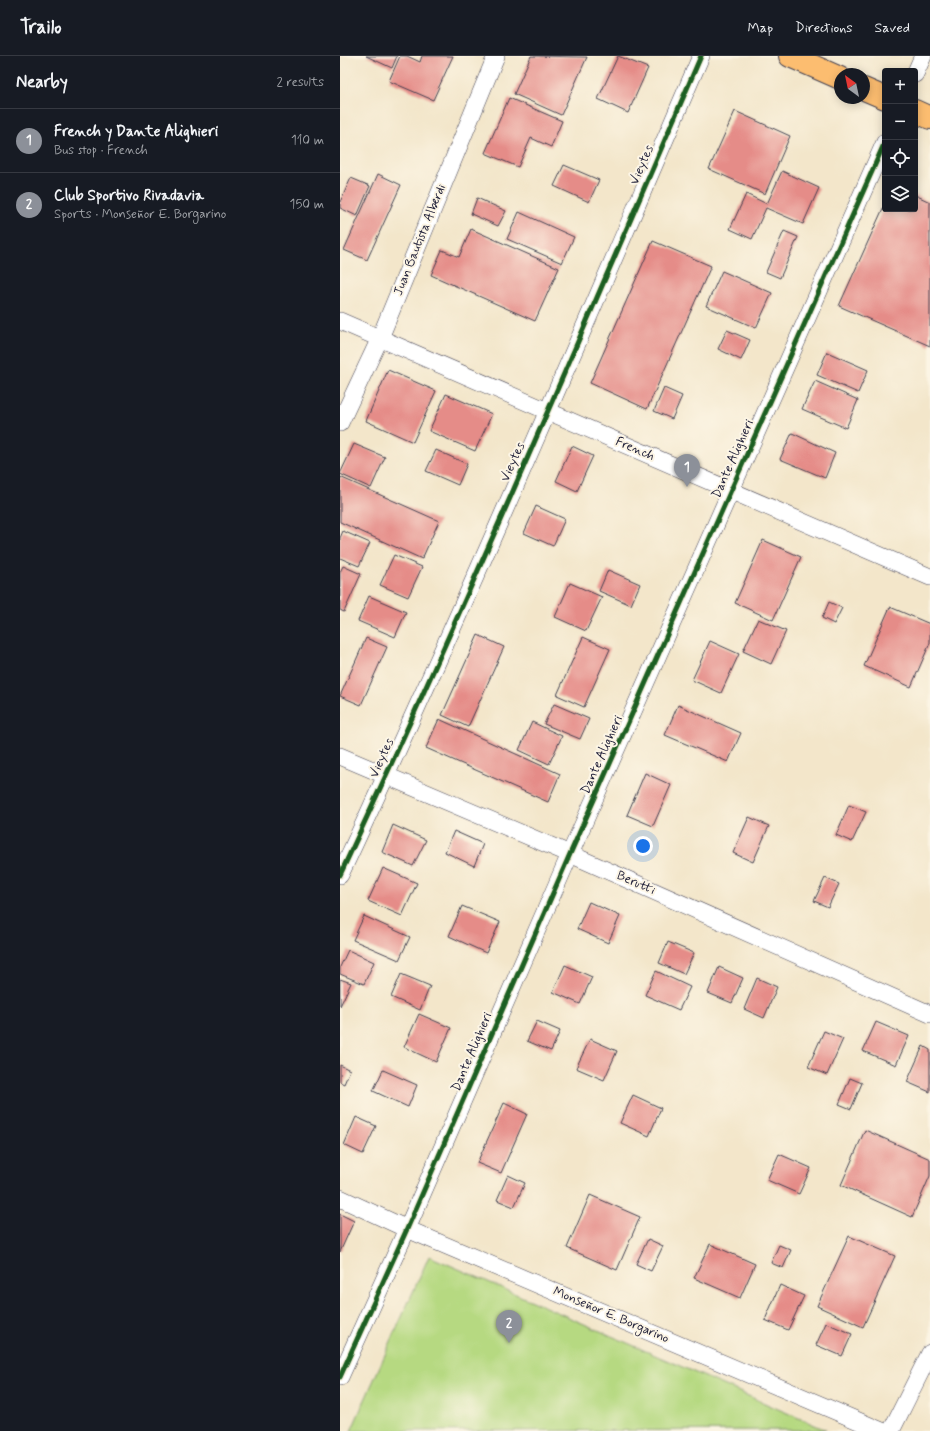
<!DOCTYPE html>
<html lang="en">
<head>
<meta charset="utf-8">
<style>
  :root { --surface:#171b24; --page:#242831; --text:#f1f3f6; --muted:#9ea1a6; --line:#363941; --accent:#8c9099 }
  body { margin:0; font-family:Mynerve,sans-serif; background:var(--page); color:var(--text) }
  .controls { position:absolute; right:12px; top:12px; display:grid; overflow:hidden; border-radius:4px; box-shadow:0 2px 10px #0003 }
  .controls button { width:36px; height:36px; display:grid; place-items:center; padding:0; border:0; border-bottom:1px solid var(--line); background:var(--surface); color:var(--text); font:20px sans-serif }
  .compass { position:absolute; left:494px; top:12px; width:36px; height:36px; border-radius:50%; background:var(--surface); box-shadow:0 2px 10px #0003; rotate:327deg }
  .you { position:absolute; left:303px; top:790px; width:14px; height:14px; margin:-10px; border:3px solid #fff; border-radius:50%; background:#1a73e8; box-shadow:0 0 0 6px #1a73e833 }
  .badge { display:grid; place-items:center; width:26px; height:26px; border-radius:50%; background:var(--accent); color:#fff; font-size:13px; font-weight:700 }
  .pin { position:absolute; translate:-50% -33px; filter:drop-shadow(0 1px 2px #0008) }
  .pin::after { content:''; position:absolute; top:21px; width:14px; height:12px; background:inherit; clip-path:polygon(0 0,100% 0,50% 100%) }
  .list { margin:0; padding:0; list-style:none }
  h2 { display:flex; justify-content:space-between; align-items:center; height:52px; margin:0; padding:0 16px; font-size:17px }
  h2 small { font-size:13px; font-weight:400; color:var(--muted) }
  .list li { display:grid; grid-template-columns:26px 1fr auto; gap:12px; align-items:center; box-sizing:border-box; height:64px; padding:0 16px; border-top:1px solid var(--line) }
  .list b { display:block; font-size:15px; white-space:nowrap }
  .list p { margin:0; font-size:13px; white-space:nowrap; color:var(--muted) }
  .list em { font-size:13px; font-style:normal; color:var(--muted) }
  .icon { flex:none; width:22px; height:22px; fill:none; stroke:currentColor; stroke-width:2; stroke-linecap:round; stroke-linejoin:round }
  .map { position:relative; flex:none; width:590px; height:1375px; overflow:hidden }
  header { display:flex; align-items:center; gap:24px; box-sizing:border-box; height:56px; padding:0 20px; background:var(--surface); border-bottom:1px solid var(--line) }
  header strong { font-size:19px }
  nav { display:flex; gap:22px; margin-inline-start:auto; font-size:14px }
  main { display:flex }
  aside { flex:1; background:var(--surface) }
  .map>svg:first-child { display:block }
  .green { fill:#b6d981; stroke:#6c7e5e }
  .building { fill:#e58c88 }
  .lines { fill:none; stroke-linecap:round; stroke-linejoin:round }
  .minor-casing { stroke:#413f50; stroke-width:18 }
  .trunk-casing { stroke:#413f50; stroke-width:24 }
  .minor { stroke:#fff; stroke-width:17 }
  .trunk { stroke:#fcbd6f; stroke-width:22 }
  .cycleway-casing { stroke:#fcf5e5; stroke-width:8 }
  .cycleway { stroke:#1b5e20; stroke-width:5 }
  .labels { text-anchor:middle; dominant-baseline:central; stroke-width:4; stroke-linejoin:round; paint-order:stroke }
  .street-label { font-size:13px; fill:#22223b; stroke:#fcf5e5 }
</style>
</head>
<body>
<header>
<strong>Trailo</strong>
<nav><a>Map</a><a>Directions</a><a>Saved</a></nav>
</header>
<main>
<aside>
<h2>Nearby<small>2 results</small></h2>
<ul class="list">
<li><span class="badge">1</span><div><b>French y Dante Alighieri</b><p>Bus stop · French</p></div><em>110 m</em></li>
<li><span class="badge">2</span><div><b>Club Sportivo Rivadavia</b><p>Sports · Monseñor E. Borgarino</p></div><em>150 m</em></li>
</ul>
</aside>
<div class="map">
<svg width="590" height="1375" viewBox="0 0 590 1375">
  <rect width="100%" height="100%" fill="#fcf5e5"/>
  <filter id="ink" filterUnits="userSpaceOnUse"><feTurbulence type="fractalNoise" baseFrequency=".025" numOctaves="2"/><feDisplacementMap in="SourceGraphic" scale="8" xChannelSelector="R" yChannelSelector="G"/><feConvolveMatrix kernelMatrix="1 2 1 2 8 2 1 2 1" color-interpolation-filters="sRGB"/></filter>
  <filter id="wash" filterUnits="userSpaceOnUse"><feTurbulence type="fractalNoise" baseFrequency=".012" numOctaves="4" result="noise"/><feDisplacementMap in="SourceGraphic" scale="16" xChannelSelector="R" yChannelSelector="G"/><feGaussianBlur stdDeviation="0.9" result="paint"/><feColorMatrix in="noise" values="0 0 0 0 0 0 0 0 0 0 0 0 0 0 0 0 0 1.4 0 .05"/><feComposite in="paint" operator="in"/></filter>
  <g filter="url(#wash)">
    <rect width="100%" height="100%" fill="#f3e6ca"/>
    <polygon class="green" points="89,1200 486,1374 11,1375"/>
    <g id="blocks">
      <g class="building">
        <polygon points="26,0 57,0 52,12"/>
        <polygon points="60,0 67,0 80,6 82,0 113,0 93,44 49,25"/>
        <polygon points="191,0 247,1 221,59 174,38"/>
        <polygon points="278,0 308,12 288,57 258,43"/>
        <polygon points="169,42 222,65 211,91 191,82 178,111 145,97"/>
        <polygon points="395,55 450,80 425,138 369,113"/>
        <polygon points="224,109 259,124 249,146 214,130"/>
        <polygon points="442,115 479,132 463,168 426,152 412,183 390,173 406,138 427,148"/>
        <polygon points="38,118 61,129 27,204 4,194"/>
        <polygon points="11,122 30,130 17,160 0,152 0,146"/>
        <polygon points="575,139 590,146 590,290 499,250 545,148 545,153 575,153"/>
        <polygon points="137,142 166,155 158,170 131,158"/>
        <polygon points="179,156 234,181 222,207 167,183"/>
        <polygon points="131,173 219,212 195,265 91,219 102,194 119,201"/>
        <polygon points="444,175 458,181 440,222 426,216"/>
        <polygon points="313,185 371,210 307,353 250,327"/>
        <polygon points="382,215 432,237 416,272 366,250"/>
        <polygon points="387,274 410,284 401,304 378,293"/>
        <polygon points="487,296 528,314 518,337 477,319"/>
        <polygon points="48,314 96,335 73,386 26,365"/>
        <polygon points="475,325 518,344 506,372 462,353"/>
        <polygon points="324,332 342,340 332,363 314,355"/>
        <polygon points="106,338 152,358 135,395 89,375"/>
        <polygon points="452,377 495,397 485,422 440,403"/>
        <polygon points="14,388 45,401 31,432 0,418"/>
        <polygon points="232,390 253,400 237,435 216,425"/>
        <polygon points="96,394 127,408 118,429 86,415"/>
        <polygon points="0,421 99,465 82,503 0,466"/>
        <polygon points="196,450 225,463 213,490 184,477"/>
        <polygon points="3,475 30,487 19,510 0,502 0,482"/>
        <polygon points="423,484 461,501 433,564 395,547"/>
        <polygon points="54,499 82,511 68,541 40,529"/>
        <polygon points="3,510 21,518 4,556 0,554 0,516"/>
        <polygon points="268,514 300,528 291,549 259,535"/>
        <polygon points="230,527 262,541 246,575 215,561"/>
        <polygon points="29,540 66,556 55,581 18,565"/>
        <polygon points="489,546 502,552 494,568 482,562"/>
        <polygon points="550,551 590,568 590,587 571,631 524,610"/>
        <polygon points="418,563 446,575 431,608 403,595"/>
        <polygon points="138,579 164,591 128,671 102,659"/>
        <polygon points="243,581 270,593 244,651 217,639"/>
        <polygon points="26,582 47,591 21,649 0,640"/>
        <polygon points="370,585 399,598 381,637 352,624"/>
        <polygon points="214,648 249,663 240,683 204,668"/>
        <polygon points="338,649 401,677 388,706 325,679"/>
        <polygon points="99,663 220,718 208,746 86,692"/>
        <polygon points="192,666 222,680 209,708 179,694"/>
        <polygon points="305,717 331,729 313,770 287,759"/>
        <polygon points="509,749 526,756 512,786 496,779"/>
        <polygon points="409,761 429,770 413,806 393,797"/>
        <polygon points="53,769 86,784 73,810 42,796"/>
        <polygon points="114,775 143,788 134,810 105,796"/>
        <polygon points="43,812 77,827 62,860 28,845"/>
        <polygon points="485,822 499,828 488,851 474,845"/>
        <polygon points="249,846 280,860 268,887 237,873"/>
        <polygon points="122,850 160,866 146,897 109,880"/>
        <polygon points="24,860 70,881 59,904 13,884"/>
        <polygon points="328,886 354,897 344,918 319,907"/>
        <polygon points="8,894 34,906 24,928 0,918 0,911"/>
        <polygon points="225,909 252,921 240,948 213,936"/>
        <polygon points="379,911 403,922 392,947 368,937"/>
        <polygon points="316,915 350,931 339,954 305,939"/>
        <polygon points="61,918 90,930 80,954 51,941"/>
        <polygon points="417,922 437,931 424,962 404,953"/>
        <polygon points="0,923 11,927 0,950"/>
        <polygon points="79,958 111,972 96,1006 64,991"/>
        <polygon points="197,965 220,975 211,995 187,985"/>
        <polygon points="536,966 569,980 556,1009 523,995"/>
        <polygon points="484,975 503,983 487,1019 468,1011"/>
        <polygon points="250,983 277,995 264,1024 236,1012"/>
        <polygon points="583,990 590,994 590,1036 567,1026"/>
        <polygon points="0,1009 10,1014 4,1028 0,1026"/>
        <polygon points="43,1014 77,1029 68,1051 33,1035"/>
        <polygon points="510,1022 522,1027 511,1053 499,1048"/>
        <polygon points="293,1039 321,1052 309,1080 280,1067"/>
        <polygon points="164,1047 187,1058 161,1117 137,1107"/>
        <polygon points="16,1061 36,1070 23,1098 4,1089"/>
        <polygon points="525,1074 590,1103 590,1120 572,1161 501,1129"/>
        <polygon points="439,1098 471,1112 459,1138 427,1124"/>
        <polygon points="168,1119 185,1127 174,1151 157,1144"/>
        <polygon points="250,1139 300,1161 277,1214 227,1192"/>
        <polygon points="0,1158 14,1165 0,1196"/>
        <polygon points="509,1180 555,1200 523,1271 477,1250"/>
        <polygon points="308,1183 323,1190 311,1215 296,1208"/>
        <polygon points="370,1188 415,1208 400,1242 354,1222"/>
        <polygon points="439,1189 451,1194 443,1212 431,1207"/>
        <polygon points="440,1229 464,1240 448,1274 425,1264"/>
        <polygon points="486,1267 512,1278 502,1300 476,1289"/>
      </g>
    </g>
  </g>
  <g filter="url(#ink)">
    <use href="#blocks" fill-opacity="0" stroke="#413f50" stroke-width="1"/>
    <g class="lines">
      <g class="minor-casing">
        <g id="minor">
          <polyline points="575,18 583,0"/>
          <polyline points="0,265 590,521"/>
          <polyline points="0,367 40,282 156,0"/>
          <polyline points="0,700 230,798 590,958"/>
          <path d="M 0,819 C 126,549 243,274 361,0"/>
          <polyline points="0,1142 67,1173 542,1375"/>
          <polyline points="0,1321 67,1173 230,798 545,86"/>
          <polyline points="551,1375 590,1297"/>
        </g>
      </g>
      <g class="trunk-casing">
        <g id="trunk">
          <polyline points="450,0 500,22"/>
          <polyline points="524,33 545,42"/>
          <polyline points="575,55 590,62"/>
        </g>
      </g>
      <use href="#minor" class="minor"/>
      <use href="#trunk" class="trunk"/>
      <g class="cycleway-casing">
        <g id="cycleway">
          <path d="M 0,819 C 126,549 243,274 361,0"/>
          <polyline points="0,1321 67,1173 230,798 545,86"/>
        </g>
      </g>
      <use href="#cycleway" class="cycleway"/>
    </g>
  </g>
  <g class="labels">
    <g class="street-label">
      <text transform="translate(302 109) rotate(-67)">Vieytes</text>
      <text transform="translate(80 184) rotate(-68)">Juan Bautista Alberdi</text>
      <text transform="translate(295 393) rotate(23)">French</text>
      <text transform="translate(393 403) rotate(-66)">Dante Alighieri</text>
      <text transform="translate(173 406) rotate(-66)">Vieytes</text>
      <text transform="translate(262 699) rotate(-66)">Dante Alighieri</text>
      <text transform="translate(42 702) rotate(-66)">Vieytes</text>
      <text transform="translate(296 827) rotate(24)">Berutti</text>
      <text transform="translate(132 996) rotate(-67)">Dante Alighieri</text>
      <text transform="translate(271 1259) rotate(23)">Monseñor E. Borgarino</text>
    </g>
  </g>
</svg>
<div class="controls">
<button>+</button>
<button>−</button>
<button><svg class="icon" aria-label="locate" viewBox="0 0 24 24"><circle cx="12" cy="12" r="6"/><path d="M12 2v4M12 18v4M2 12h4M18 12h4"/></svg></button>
<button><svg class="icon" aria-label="layers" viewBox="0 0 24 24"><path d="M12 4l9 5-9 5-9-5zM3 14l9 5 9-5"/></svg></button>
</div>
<svg class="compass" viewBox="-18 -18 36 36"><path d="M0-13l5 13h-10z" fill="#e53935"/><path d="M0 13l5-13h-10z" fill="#9ea1a6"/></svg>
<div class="you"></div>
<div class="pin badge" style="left:347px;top:431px">1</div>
<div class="pin badge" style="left:169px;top:1287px">2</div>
</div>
</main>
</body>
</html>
